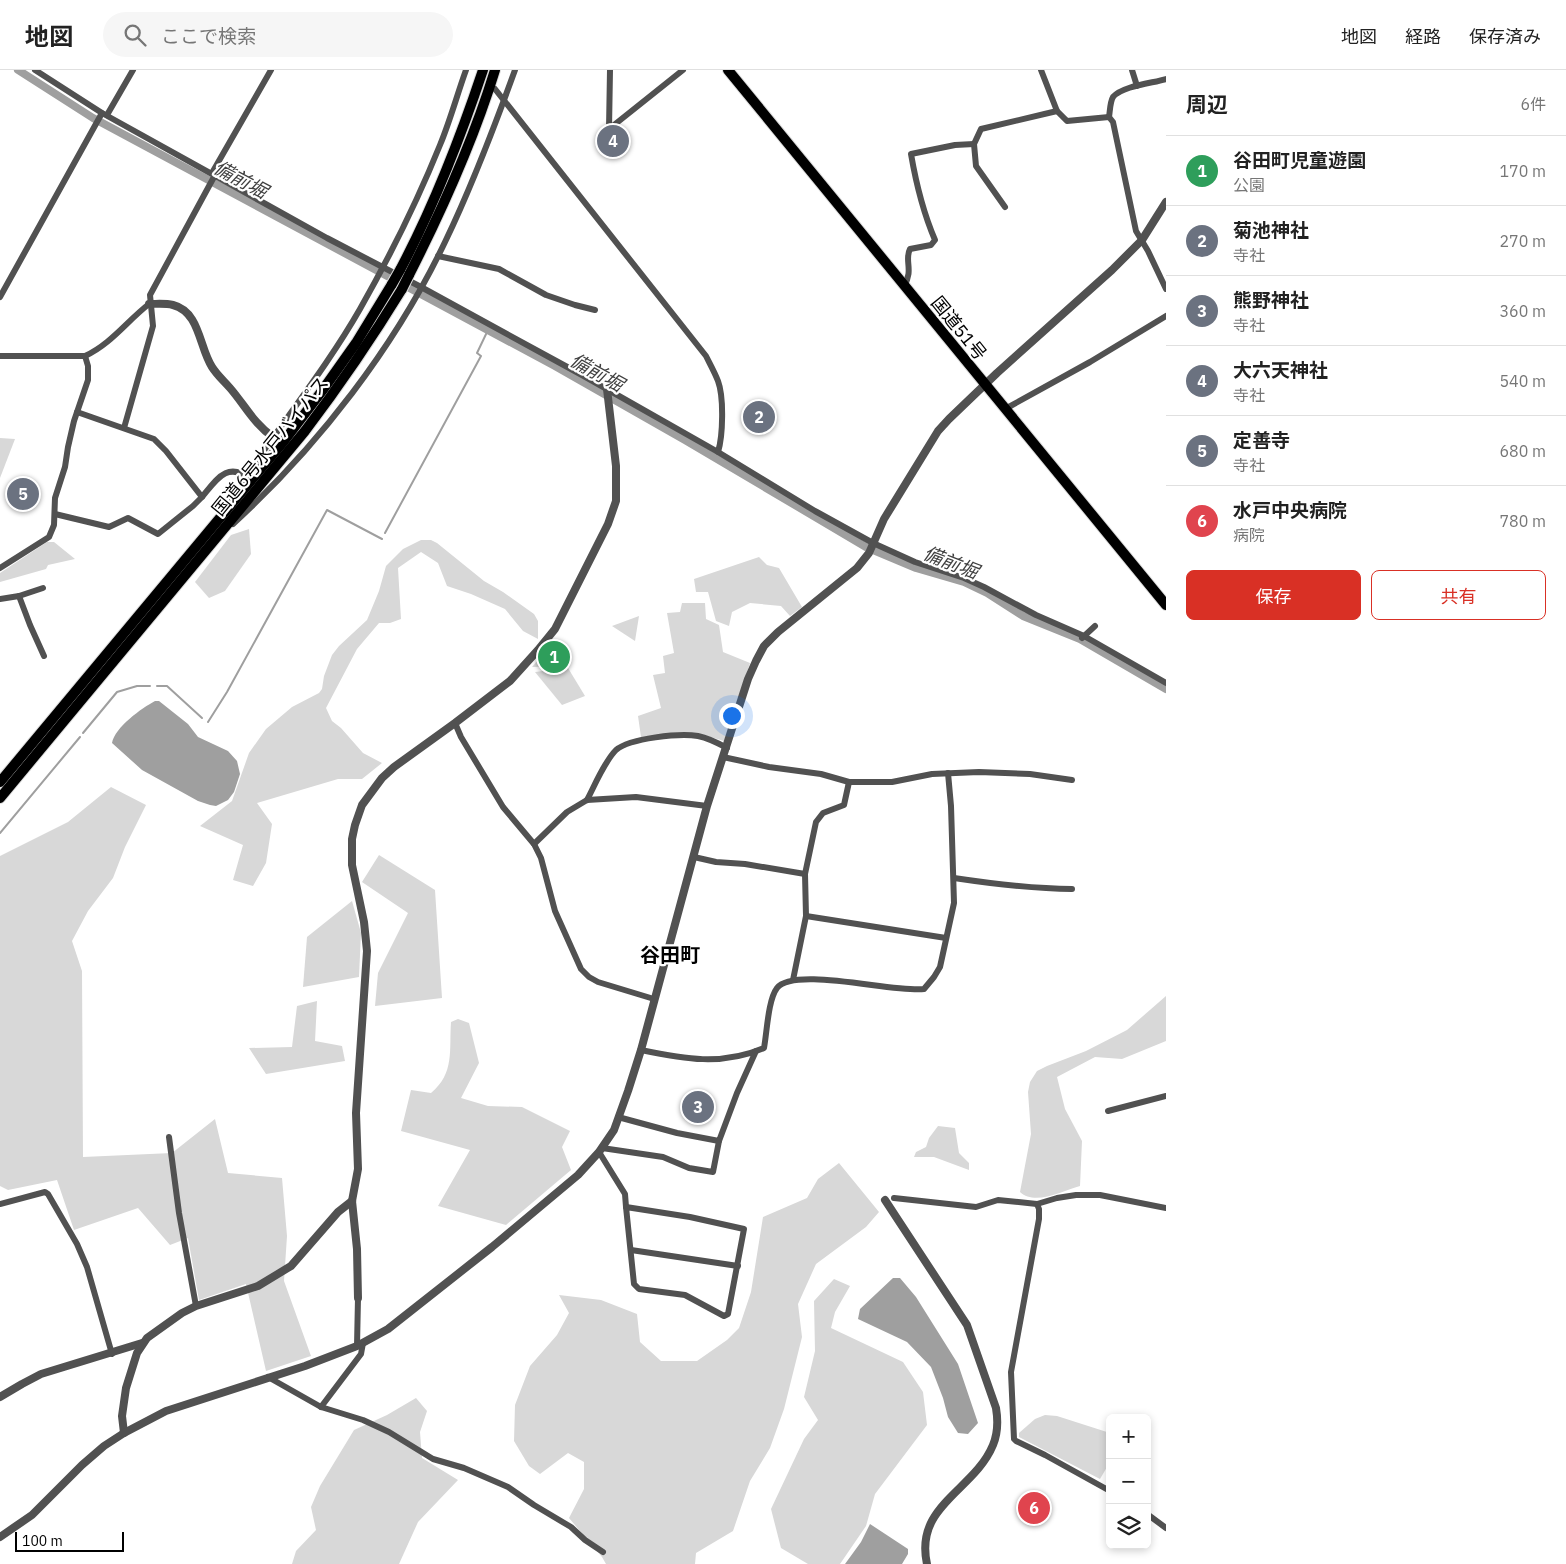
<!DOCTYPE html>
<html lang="ja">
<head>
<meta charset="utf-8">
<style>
  :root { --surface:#fff; --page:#f6f6f6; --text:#222; --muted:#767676; --line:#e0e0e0; --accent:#d93025 }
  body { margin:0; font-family:"IBM Plex Sans","Noto Sans JP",sans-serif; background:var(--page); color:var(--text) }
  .controls { position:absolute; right:15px; bottom:15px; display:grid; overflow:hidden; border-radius:8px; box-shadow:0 2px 8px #0003 }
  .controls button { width:45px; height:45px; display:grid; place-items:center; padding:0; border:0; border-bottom:1px solid var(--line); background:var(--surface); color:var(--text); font:25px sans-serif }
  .scale { position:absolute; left:15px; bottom:12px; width:109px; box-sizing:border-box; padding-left:5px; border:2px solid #000; border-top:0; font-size:14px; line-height:18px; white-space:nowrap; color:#000; -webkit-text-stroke:4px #fff; paint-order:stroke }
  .you { position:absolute; left:731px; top:645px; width:18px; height:18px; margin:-12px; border:4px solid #fff; border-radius:50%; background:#1a73e8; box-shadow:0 0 0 8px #1a73e833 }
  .badge { display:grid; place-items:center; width:32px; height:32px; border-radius:50%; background:var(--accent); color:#fff; font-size:16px; font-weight:700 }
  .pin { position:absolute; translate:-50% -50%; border:2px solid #fff; box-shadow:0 1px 5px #0006 }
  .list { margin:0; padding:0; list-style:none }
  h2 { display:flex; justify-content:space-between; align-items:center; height:65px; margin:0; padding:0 20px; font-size:21px }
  h2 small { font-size:16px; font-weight:400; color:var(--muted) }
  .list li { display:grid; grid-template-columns:32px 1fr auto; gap:15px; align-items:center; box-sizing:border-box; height:70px; padding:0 20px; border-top:1px solid var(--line) }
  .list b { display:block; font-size:19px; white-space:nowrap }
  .list p { margin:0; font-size:16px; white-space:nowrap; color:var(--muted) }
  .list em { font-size:16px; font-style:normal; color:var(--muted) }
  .actions { display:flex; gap:10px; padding:15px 20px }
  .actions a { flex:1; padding:11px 0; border:1px solid var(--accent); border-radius:8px; text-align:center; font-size:18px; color:var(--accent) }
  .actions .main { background:var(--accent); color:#fff }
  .icon { flex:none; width:28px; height:28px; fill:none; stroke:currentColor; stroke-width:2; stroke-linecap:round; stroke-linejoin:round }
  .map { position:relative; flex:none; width:1166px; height:1494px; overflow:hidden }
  header { display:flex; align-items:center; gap:30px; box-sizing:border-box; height:70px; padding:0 25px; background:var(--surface); border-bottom:1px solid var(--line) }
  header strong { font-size:24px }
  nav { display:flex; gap:28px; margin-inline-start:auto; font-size:18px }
  .search { width:350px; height:45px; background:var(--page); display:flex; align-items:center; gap:12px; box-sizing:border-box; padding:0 18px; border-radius:28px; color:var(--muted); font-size:19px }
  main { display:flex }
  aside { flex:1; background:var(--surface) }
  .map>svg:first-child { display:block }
  .green { fill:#d8d8d8 }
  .water { fill:#9f9f9f }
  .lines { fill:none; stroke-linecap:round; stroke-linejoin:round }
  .stream { stroke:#9f9f9f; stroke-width:2 }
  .canal { stroke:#9f9f9f; stroke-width:8 }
  .trunk-casing { stroke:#dbdbdb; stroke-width:12 }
  .minor { stroke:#515151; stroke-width:6 }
  .tertiary { stroke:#515151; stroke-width:8 }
  .trunk { stroke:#000; stroke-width:10 }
  .trunk-bridge-casing { stroke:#dbdbdb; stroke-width:12; stroke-linecap:butt }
  .trunk-bridge { stroke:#000; stroke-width:10 }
  .labels { text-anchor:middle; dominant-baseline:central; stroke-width:4.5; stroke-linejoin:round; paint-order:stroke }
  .street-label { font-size:18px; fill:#000; stroke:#fff }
  .water-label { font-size:19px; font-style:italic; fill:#404040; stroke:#fff }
  .quarter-label { font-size:20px; font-weight:bold; fill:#000; stroke:#fff }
</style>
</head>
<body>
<header>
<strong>地図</strong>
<div class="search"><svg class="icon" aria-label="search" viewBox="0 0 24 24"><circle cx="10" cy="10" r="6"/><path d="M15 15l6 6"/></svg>ここで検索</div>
<nav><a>地図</a><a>経路</a><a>保存済み</a></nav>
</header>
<main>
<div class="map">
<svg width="1166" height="1494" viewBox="0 0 1166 1494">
  <rect width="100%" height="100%" fill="#fff"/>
  <g class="green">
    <polygon points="0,368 15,369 0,408"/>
    <polygon points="249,459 251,484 225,521 209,528 195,512 231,465"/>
    <polygon points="421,470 431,470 437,473 484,511 503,522 534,544 538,551 538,569 523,561 505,539 471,524 447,516 438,493 421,482 398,498 401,549 390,553 379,553 357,579 326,638 332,651 341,658 363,683 382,693 362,709 338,709 257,733 272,754 266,793 253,816 233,810 243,775 200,756 232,731 249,683 266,659 292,637 319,623 322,619 324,606 332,585 339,576 367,550 379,521 386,496 403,479"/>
    <polygon points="47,472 54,472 75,489 48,495 46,499 0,512 0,503"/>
    <polygon points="759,487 767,495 779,498 802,537 790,546 781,536 750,533 732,542 729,556 716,551 708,522 696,522 694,509"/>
    <polygon points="682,533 705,533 706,549 719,555 723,582 750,593 724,671 697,663 641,667 638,646 661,638 653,605 665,603 663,586 674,583 667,543 680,542"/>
    <polygon points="639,546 635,571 612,556"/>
    <polygon points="550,576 569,578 567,596 532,597"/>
    <polygon points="568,598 585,626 562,635 535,602"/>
    <polygon points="111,717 146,735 125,777 113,808 88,841 72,871 82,901 83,1087 172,1083 215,1049 228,1103 282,1108 287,1166 284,1211 311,1286 266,1301 246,1214 199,1230 188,1168 170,1175 138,1138 74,1160 57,1110 8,1120 0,1116 0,786 68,752"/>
    <polygon points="379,785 435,820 442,928 375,936 378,903 408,843 362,812"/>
    <polygon points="352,831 361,863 359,907 303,917 307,867"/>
    <path d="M 1166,926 L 1166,971 L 1122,989 L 1095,987 L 1057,1007 L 1065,1039 L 1082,1071 L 1080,1116 C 1062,1121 1035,1136 1020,1122 L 1031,1064 L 1028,1022 L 1030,1012 L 1037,1001 L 1047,996 L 1086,981 L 1127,960 Z"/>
    <polygon points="317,931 315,971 342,976 345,991 266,1004 249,978 292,977 297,936"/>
    <path d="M 458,949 L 469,953 L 479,993 L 461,1028 L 488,1036 L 522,1037 L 570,1061 L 562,1077 L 571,1100 L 506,1155 L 438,1136 L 470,1080 L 401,1061 L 411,1020 L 431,1023 C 455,1003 449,980 451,952 Z"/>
    <polygon points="938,1056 955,1058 959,1083 969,1093 969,1100 934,1087 914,1087 916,1082 926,1077 929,1068"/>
    <polygon points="839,1093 879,1142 866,1157 816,1194 798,1234 802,1267 784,1339 770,1378 750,1411 733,1461 696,1483 695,1494 606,1494 602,1487 569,1448 584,1419 584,1392 568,1383 540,1404 529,1396 514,1371 515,1335 530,1296 557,1265 569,1243 559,1225 601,1230 637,1244 640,1272 661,1291 697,1291 727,1270 739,1258 751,1222 763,1147 807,1128 818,1109"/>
    <polygon points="834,1209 850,1216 835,1242 831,1258 903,1292 923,1322 927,1355 875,1424 866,1456 840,1494 808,1494 781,1478 771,1439 804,1369 818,1350 804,1327 815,1281 814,1231"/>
    <polygon points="416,1328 427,1341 420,1362 422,1388 458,1410 418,1452 399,1494 292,1494 296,1481 316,1460 311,1437 320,1416 354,1360 387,1345"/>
    <polygon points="1045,1345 1057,1346 1110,1363 1110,1392 1100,1409 1019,1367 1019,1363 1035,1349"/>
  </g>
  <g class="water">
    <path d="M 155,631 L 159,631 L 188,654 L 198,667 L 228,681 L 237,691 L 240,704 L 234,722 L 228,730 L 216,736 L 210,735 L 198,731 L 142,700 L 112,673 C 115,657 142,638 155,631 Z"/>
    <polygon points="893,1208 900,1208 916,1227 958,1294 978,1353 968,1364 958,1363 948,1347 943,1328 931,1297 907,1272 858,1249 860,1239"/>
    <polygon points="870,1454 908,1479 908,1484 902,1494 845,1494 861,1472"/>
  </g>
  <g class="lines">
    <g class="stream">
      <polyline points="385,463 481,286 477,283 488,260"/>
      <polyline points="157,616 167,616 202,648"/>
      <polyline points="208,652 227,622 327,440 382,469"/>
      <polyline points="83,663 117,622 137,616 150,616"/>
      <polyline points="0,763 80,667"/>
    </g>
    <polyline class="canal" points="18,0 93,48 555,296 685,370 866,477 916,498 964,512 987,523 1023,546 1080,569 1166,619"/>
    <g class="trunk-casing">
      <g id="trunk">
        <polyline points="728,0 1166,535"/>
        <path d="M 400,200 C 434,136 460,69 483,0"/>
        <path d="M 409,205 C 443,138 473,72 495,0"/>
        <polyline points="0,712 284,371 322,321 356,273 392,214"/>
        <path d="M 0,728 L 305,361 C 340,315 372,268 402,219"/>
      </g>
    </g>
    <g class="minor">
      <polyline points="35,0 102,43 327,168 421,217 582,305 718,382 815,441 873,473 915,492 964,508 984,517 1036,545 1084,566 1166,613"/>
      <polyline points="1041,0 1057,41 1067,51 1109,47 1113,52 1136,161 1148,181 1166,219"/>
      <polyline points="1132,0 1137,16"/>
      <path d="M 495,19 L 706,286 C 710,294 715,303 718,311 C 724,327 723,366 718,382"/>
      <polyline points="107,45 133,0"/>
      <path d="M 1109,47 C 1110,41 1110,32 1113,27 C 1122,16 1153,13 1166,9"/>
      <polyline points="609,59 683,0"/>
      <polyline points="609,59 610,0"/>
      <polyline points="212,103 271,0"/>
      <polyline points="1005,137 976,96 974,74 981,59 1057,41"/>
      <polyline points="438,186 499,199 546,225 575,235 595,240"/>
      <path d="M 904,216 C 914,200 904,190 910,179 L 931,175 L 935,170 C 923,142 916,113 911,84 L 955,75 L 974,74"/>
      <polyline points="0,227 102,43"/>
      <path d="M 0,286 L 85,286 C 111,274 127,251 149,234"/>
      <polyline points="1005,339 1090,292 1166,246"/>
      <path d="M 77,342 L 154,369 L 166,381 L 202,427 C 217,409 227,391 251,409"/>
      <polyline points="124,358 153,256 150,225 215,105"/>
      <path d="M 251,409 L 251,399 C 287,346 328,295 360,239 C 390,186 417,132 440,75 C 450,51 457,25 466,0"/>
      <polyline points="55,444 109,457 128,448 158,464 193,436 202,427"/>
      <path d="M 233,454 C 318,376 395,277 445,172 C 472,116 494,58 515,0"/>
      <polyline points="0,498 49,467 54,455 55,428 65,397 68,377 74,351 88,310 88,296 85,286"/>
      <polyline points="19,526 30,555 44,586"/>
      <polyline points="0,529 19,526 43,518"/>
      <polyline points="1082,568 1095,556"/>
      <polyline points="455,653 461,667 503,737 534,774 541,788 555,841 581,899 589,907 598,912 654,929"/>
      <polyline points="723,687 769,697 821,704 849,712 892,712 932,704 979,702 1030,704 1072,710"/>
      <path d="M 587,730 C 595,715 604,692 616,680 C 630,668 680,663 698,666 C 708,668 718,673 727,678"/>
      <polyline points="534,774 567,742 587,730 636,727 707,736"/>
      <polyline points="694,787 716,792 745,794 805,804"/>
      <path d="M 954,808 C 994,814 1032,819 1072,819"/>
      <polyline points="806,846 946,868"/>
      <polyline points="793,910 806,846 805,804 816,752 823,743 844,735 849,712"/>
      <path d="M 641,980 C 684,989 722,996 764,978 C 767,962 768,930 777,918 C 794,896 895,923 924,919 L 934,907 L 940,897 L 954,833 L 951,736 L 948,703"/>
      <polyline points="1108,1041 1166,1026"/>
      <polyline points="618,1047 677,1063 719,1071 737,1023 756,981"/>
      <polyline points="169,1067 179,1143 196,1236"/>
      <polyline points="602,1078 663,1087 689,1098 713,1102 719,1071"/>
      <polyline points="599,1082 625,1124 626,1137"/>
      <polyline points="894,1128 976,1137 998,1130 1037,1134 1057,1128 1076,1125 1100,1125 1166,1138"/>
      <polyline points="0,1134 45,1122 48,1124 77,1174 87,1197 112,1284"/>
      <polyline points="1037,1134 1039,1139 1039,1149 1011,1302 1014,1369 1016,1371 1045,1385 1110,1421"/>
      <polygon points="626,1137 690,1147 744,1159 728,1244 724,1246 685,1225 639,1219 634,1214"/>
      <polyline points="631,1180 738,1196"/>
      <polyline points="357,1276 358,1228"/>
      <polyline points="268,1307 321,1337 363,1350 389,1362 433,1389 464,1398 508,1417 534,1435 571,1457 585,1470 603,1482"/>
      <polyline points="321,1337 361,1284 363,1273"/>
      <polyline points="1147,1444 1166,1458"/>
    </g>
    <g class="tertiary">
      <path d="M 149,234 C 157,234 165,233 173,235 C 200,242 199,277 212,297 C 217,305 224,311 230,318 C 244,334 254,354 273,367"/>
      <path d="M 885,1130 L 967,1255 L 996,1338 C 998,1350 998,1363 993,1375 C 974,1421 914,1435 927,1494"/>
      <polyline points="358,1228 357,1179 352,1131 358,1099 356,1043 367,881 364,852 352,795 352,769 355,755 362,735 382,708 394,697 455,653 510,611 538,580 555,559 608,454 616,431 616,396 607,319"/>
      <polyline points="0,1327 22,1314 41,1304 142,1273"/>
      <polyline points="124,1363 122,1346 126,1318 137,1283 147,1268 182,1243 196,1236 258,1216 291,1196 338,1142 352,1131"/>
      <polyline points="0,1467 32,1445 82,1395 104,1376 124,1363 166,1341 305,1296 357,1276 388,1259 492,1177 578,1105 599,1082 614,1060 628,1021 641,980 707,736 748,609 756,591 764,576 778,562 857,498 869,483 884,449 938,361 949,349 997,303 1112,200 1142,170 1166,132"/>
    </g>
    <use href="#trunk" class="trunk"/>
    <g class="trunk-bridge-casing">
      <g id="trunk-bridge">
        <polyline points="392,214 400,200"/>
        <polyline points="402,219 409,205"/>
      </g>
    </g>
    <use href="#trunk-bridge" class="trunk-bridge"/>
  </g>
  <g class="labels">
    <g class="street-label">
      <text transform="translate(959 258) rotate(51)">国道51号</text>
      <text transform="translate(270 376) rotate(-51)">国道6号水戸バイパス</text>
    </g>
    <g class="water-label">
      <text transform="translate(241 109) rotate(28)">備前堀</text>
      <text transform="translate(597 302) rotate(29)">備前堀</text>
      <text transform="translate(951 492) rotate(21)">備前堀</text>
    </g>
    <g class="quarter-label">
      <text x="670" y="884">谷田町</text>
    </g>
  </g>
</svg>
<div class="controls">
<button>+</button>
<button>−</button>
<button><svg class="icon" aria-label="layers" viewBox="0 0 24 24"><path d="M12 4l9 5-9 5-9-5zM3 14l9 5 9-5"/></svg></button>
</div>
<div class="scale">100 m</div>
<div class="you"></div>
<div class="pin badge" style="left:554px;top:587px;background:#2e9e5b">1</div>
<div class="pin badge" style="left:759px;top:347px;background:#6b7280">2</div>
<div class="pin badge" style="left:698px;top:1037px;background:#6b7280">3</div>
<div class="pin badge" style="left:613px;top:71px;background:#6b7280">4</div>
<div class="pin badge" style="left:23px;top:424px;background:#6b7280">5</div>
<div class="pin badge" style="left:1034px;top:1438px;background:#e0444e">6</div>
</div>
<aside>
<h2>周辺<small>6件</small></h2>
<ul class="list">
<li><span class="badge" style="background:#2e9e5b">1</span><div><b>谷田町児童遊園</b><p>公園</p></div><em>170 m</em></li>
<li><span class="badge" style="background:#6b7280">2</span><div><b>菊池神社</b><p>寺社</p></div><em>270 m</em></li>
<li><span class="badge" style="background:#6b7280">3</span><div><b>熊野神社</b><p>寺社</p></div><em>360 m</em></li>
<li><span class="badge" style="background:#6b7280">4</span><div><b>大六天神社</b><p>寺社</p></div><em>540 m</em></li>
<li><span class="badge" style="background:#6b7280">5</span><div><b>定善寺</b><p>寺社</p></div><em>680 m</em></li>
<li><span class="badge" style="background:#e0444e">6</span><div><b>水戸中央病院</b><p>病院</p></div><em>780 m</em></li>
</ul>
<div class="actions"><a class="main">保存</a><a>共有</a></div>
</aside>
</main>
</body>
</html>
